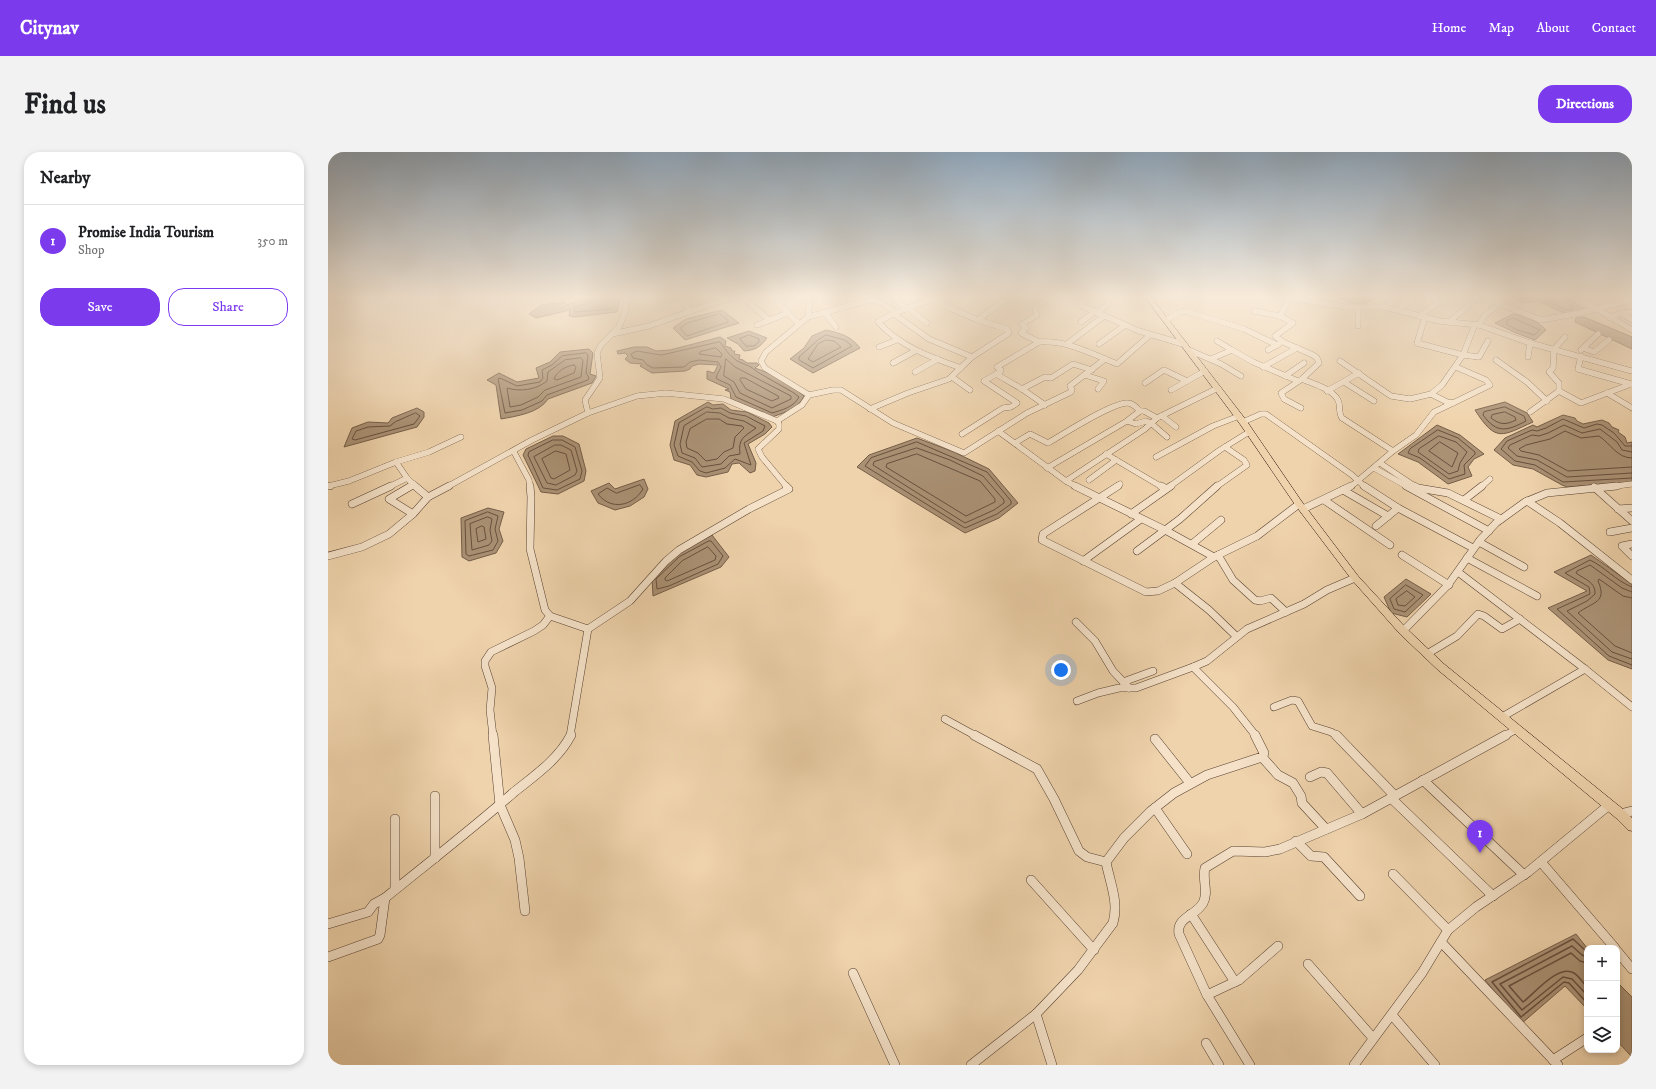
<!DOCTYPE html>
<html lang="en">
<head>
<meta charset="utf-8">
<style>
  :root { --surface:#fff; --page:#f2f2f2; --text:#202124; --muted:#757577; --line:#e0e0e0; --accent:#7c3aed }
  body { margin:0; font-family:"IM FELL DW Pica",serif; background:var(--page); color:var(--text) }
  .controls { position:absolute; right:12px; bottom:12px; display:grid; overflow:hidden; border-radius:8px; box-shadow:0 2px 6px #0003 }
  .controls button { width:36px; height:36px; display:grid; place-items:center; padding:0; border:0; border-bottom:1px solid var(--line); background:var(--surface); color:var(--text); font:20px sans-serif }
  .you { position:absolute; left:733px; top:518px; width:14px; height:14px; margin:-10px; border:3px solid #fff; border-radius:50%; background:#1a73e8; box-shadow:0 0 0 6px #1a73e833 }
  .badge { display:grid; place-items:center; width:26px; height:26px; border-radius:50%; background:var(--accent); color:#fff; font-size:13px; font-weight:700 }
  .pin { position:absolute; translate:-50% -33px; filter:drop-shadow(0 1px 2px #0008) }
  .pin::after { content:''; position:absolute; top:21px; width:14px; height:12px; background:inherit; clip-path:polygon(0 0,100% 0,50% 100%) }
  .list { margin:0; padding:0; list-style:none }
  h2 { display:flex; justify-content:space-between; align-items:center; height:52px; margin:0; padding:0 16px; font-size:17px }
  h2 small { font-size:13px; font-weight:400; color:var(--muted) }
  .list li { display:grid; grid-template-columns:26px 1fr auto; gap:12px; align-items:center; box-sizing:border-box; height:72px; padding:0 16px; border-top:1px solid var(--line) }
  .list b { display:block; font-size:15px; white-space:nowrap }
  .list p { margin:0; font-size:13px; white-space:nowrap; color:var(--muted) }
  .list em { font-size:13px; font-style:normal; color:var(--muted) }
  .actions { display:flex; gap:8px; padding:12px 16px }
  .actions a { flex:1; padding:9px 0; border:1px solid var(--accent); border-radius:16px; text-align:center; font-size:14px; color:var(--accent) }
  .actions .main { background:var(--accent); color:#fff }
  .icon { flex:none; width:22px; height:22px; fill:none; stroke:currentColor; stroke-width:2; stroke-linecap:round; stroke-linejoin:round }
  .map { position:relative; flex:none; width:1304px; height:913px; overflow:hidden; border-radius:16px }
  header { display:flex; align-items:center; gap:24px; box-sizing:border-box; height:56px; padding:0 20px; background:var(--accent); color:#fff }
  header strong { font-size:19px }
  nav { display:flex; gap:22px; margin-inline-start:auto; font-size:14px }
  .intro { display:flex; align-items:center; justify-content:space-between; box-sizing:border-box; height:96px; padding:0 24px }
  h1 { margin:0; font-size:28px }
  .button { padding:10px 18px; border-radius:16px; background:var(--accent); color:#fff; font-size:14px; font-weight:700 }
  main { display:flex; gap:24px; padding:0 24px }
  aside { flex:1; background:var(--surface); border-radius:16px; box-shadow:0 2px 6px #0003 }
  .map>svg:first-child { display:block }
  .water { fill:#aa9174; stroke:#755d48 }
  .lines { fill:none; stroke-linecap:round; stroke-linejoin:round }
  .shore-far1 { stroke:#68503e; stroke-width:1 }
  .shore { stroke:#68503e; stroke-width:1.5 }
  .minor-far2-casing { stroke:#584130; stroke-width:6 }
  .minor-far1-casing { stroke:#584130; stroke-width:8 }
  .minor-casing { stroke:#584130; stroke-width:10 }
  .major-casing { stroke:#251007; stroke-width:1 }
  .minor-far2 { stroke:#f5e2c9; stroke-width:5.5 }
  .minor-far1 { stroke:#f5e2c9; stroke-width:7 }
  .minor { stroke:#f5e2c9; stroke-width:9 }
  .major { fill:#efd3ac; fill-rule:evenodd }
</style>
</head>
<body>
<header>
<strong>Citynav</strong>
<nav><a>Home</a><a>Map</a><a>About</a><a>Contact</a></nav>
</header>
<div class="intro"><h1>Find us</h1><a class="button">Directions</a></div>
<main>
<aside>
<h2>Nearby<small></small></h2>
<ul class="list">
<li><span class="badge">1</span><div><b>Promise India Tourism</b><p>Shop</p></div><em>350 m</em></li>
</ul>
<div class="actions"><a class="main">Save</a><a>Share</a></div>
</aside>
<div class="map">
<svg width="1304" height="913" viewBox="0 0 1304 913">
  <rect width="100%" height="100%" fill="#efd3ac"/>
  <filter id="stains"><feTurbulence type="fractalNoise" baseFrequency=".005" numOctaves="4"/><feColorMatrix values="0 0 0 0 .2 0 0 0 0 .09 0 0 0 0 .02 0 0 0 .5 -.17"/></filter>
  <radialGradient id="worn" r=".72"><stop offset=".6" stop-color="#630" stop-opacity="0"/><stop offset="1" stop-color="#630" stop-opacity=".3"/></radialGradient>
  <g class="water">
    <polygon points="275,145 289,145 292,150 289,160 247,165 241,164 242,158 208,166 201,162 213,153 237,150 239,153 252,148"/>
    <path d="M 1011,145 L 1049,145 C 1032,157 1028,154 1011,145 Z"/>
    <polygon points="1186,145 1239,145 1260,159 1238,162 1210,149 1195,151"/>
    <polygon points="394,158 411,171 357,188 345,176 358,167"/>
    <path d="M 1185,162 C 1197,164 1210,169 1218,178 L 1207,188 L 1188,181 L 1167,171 Z"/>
    <polygon points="1256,165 1304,185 1304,197 1247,170 1248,166"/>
    <path d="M 498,178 C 512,181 523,184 532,196 L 485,221 L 462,207 L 476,196 L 484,184 Z"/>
    <path d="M 421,179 L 439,186 C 432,195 428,198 416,199 L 410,192 L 399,186 Z"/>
    <path d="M 392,185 L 398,189 L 397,194 L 403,196 L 404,199 L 407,199 L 406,202 L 412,203 L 411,207 L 415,208 L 419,211 L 429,211 L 431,213 L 427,216 C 445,222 462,232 476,244 C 470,257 458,260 444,265 L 403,247 L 402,240 L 397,238 L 401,237 L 379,227 L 379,219 L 386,221 L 390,213 L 371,212 L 364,214 L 362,217 L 357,219 L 324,221 L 312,214 L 314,212 L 302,211 L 297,207 L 300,204 L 297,201 L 290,202 L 289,199 L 306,195 L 319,195 L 328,199 L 342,198 Z"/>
    <path d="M 261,197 L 265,201 L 262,222 L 268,224 L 264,231 L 220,247 C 211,261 189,264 173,267 L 168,233 L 159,228 L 171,221 L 189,230 L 211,226 L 208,216 L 222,210 L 232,200 Z"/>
    <polygon points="380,250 385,253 395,252 403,258 419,260 441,271 444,275 437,282 420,292 428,311 427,319 422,321 411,311 404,312 400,320 378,325 369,323 362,313 346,308 342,293 347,269"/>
    <path d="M 1177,250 L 1199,261 L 1205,270 C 1174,284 1168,291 1147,258 Z"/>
    <polygon points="89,256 96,260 96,265 89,275 16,295 24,276 40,270 60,271 64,266"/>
    <polygon points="1235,263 1247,266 1249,269 1255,272 1274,268 1281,271 1284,275 1291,278 1290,280 1297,285 1299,291 1304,290 1304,330 1239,335 1234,333 1205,317 1185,313 1166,298 1177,286 1205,273 1209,275"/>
    <polygon points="1109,273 1132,283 1156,302 1146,307 1140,315 1144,324 1120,332 1090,310 1070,302"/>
    <polygon points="225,284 235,284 251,292 258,319 256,329 230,342 213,340 195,303 198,297"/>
    <polygon points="589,286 626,300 661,317 690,351 671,366 637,381 529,315 541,303"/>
    <polygon points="316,327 320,337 316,345 302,354 287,358 270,351 263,339 281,331 287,337"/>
    <polygon points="160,356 176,360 171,377 175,389 168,401 141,409 134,405 133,366"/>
    <polygon points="384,383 401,405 393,415 325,444 324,426 348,401"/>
    <polygon points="1263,403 1304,432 1304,517 1280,508 1220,456 1259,439 1226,420"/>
    <polygon points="1078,427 1103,442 1079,465 1063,461 1056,445"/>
    <polygon points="1248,782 1259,796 1259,857 1237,834 1193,872 1157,828"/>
    <polygon points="1289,830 1304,845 1304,905 1289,889"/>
  </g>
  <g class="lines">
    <g class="shore-far1">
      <polyline points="265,145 262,151 246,155 247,160 285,157 287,151 286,145"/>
      <polyline points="1211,145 1238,158 1244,157 1245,154 1239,150 1237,145"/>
      <polygon points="392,162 400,168 400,170 359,184 353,177 353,175 360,171"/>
      <polygon points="1185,166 1212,178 1206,183 1189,178 1178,172 1179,169"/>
      <polygon points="421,183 431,187 431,190 426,194 418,194 412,187"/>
      <polygon points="498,183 517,188 524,194 485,216 471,208 471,205 490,188"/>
      <polygon points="498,188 506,189 513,195 485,210 480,207 490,192"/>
      <path d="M 392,190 L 401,202 L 409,209 L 423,215 L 431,221 L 466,241 L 471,245 C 466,255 454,258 444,261 L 408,245 L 402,233 L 389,227 L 388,225 L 393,215 L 390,210 L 371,208 L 362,210 L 356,215 L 325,216 L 319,213 L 315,208 L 305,206 L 303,202 L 309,199 L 333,203 Z"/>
      <polygon points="388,196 394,202 393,205 371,202 372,200"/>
      <polygon points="258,201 260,203 258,221 261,226 260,228 219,243 214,249 194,258 177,261 170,227 172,226 189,234 212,230 215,226 214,218 224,213 234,204"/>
      <path d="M 253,206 L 255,208 L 253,225 L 217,238 L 210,245 L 193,253 L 182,255 L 179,236 C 192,240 208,238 219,229 L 220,220 L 237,208 Z"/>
      <polygon points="398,207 407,215 463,244 463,247 444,256 412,241 406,230 396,224"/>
      <path d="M 246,213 L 248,215 L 246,221 L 229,228 L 226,227 C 229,219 238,214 246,213 Z"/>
      <polygon points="413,226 417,226 450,244 451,246 444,249 418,237 412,228"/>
      <polygon points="379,255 385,257 393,256 402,261 418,264 437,274 435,279 416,291 423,313 407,307 397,316 378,321 372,319 364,310 350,304 346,293 351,271"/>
      <path d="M 1177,255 L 1196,264 L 1198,269 C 1179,279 1169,282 1155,263 L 1156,260 Z"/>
      <path d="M 379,260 L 392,261 L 401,266 L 416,269 L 428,276 C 416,285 410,286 412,302 L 401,304 L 393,312 L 374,315 L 367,306 L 354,301 L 352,292 L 356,274 Z"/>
      <path d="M 1177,260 L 1187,265 L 1188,268 C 1178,273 1172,273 1163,266 L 1164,263 Z"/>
      <polygon points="88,261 92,264 86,272 27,288 24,287 28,279 40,275 62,274 67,270"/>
      <polygon points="379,267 391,267 399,272 414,274 416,276 407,285 405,296 396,300 389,307 378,309 370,301 359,296 358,290 362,277"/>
      <polygon points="1110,278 1130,286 1147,300 1147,302 1136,313 1137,322 1121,327 1092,306 1080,301 1082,297"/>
      <polygon points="1111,284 1128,290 1139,300 1132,311 1130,319 1121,322 1090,300 1091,297"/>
      <polygon points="225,288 234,288 247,295 254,319 252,327 229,338 215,336 200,303 201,300"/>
      <polygon points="589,290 659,320 683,349 683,352 669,362 637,376 537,314 543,306"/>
      <polygon points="1112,290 1130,301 1124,315 1101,299"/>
      <polygon points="227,293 233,293 243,298 249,319 247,323 228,333 219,331 206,305"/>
      <polyline points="1304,294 1297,294 1286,281 1274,273 1269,272 1256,276 1235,267 1218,276 1209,279 1204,278 1179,289 1173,297 1187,309 1207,313 1235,330 1304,326"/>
      <polygon points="589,296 622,308 655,324 676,348 676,351 666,358 637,371 545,313 546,310"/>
      <polygon points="228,299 238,302 242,318 226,327 223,326 214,307"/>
      <polyline points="1304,300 1294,298 1289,290 1272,277 1254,281 1236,273 1220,281 1211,284 1204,283 1182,293 1180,296 1189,304 1209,308 1239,325 1304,321"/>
      <polygon points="589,302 652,329 667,347 667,350 638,364 558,315 559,312"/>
      <path d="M 1304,306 C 1289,306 1283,292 1271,284 L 1253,286 L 1237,279 L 1222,287 L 1198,293 L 1191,297 L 1193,299 L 1211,303 L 1240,319 L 1304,315"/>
      <path d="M 312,333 L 315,337 C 305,354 283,359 270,342 L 279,336 L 288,341 Z"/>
      <polygon points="160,360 170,364 167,377 170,389 165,398 141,404 138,402 137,369"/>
      <polygon points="160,365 164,367 162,378 164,389 161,393 144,398 142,372"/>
      <polygon points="154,374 156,375 158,387 150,390 148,377"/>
      <polygon points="381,389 383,389 395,404 390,412 341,434 329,437 328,427 351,405"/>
      <polygon points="380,395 388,404 387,408 339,429 337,428 337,426 354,409"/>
      <polygon points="1078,433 1095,443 1077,460 1066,457 1062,447"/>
      <path d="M 1304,435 C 1288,429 1277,415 1262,408 L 1237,421 L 1261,435 L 1262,442 L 1229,457 L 1281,504 L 1304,513"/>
      <polygon points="1079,439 1087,445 1077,454 1070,453 1068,447"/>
      <path d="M 1304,440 L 1294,436 L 1262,413 L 1249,419 L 1248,421 C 1256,427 1268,430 1267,442 L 1259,449 L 1239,459 L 1284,500 L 1304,507"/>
      <path d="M 1304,446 L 1295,444 L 1271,427 L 1270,429 C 1280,451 1264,450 1250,461 L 1287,494 L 1304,501"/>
    </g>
    <g class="shore">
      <polyline points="1259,800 1245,787 1164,830 1193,865 1236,830 1241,831 1259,851"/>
      <polyline points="1259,805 1254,803 1244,794 1172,832 1194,858 1235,825 1244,827 1259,843"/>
      <path d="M 1259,811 L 1252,809 L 1243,801 L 1181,834 L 1195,850 C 1207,841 1230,812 1246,821 C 1251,824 1255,831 1259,835"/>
    </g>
    <g class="minor-far2-casing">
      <g id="minor-far2">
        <polyline points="351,145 363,159 405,145"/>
        <polyline points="415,145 441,168"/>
        <polyline points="444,145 471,172"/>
        <polyline points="565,145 578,157"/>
        <polyline points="603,145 624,157 650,168"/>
        <polyline points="757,145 752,153 811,179 855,192"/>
        <polyline points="956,145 1018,155 1057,155 1111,169 1151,173 1202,191 1304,219"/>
        <polyline points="1249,145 1304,178"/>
        <polyline points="1269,145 1284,153"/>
        <polyline points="962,146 952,164 965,171 947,184 955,190 985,203 989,206 991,211 974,227 953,241 956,247 973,256"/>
        <path d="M 605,147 L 567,161 L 550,170 C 573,195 602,205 633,216"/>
        <polyline points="299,148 312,145"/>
        <polyline points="1172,152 1213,168 1252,161 1304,148"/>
        <polyline points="1057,155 1069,145"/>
        <polyline points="580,156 599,171"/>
        <polyline points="1030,156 1030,174"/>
        <polyline points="1070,158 1086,145"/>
        <polyline points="926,159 952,164"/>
        <polyline points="497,161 508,175"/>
        <polyline points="769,161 781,151"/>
        <polyline points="1293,161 1304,168"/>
        <polyline points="566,162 601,187 644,205"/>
        <polyline points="1091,164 1119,145"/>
        <polyline points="480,165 542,148 552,150 569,161"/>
        <polyline points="1097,165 1089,191 1135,203 1147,172"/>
        <polyline points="1282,166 1293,161 1304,160"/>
        <polyline points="838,168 852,160 858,159 916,177 949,193"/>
        <polyline points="753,170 766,160"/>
        <polyline points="1121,170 1151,145"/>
        <polyline points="429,173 460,161"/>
        <polyline points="1151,173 1157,163 1172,152 1157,145"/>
        <polyline points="284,182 321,174 363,159"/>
        <path d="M 711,190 C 739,188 764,202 789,212 L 822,183"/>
        <polyline points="739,192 776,164"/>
        <polyline points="771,192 796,174"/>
        <polyline points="551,195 569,188"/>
        <polyline points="1255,196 1266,200 1281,188"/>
        <polyline points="861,198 893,212 913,224"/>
        <polyline points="904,198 925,210 970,229"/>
        <polyline points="940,198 951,192"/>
        <polyline points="1253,198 1270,182"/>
        <polyline points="1253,204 1250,217 1303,232"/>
        <polyline points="1200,205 1202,191"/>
        <polyline points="883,207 904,198 889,189"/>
        <polyline points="1168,208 1199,230 1219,249"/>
        <polyline points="1012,209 1063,244 1082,247 1103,242 1114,233 1135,203 1151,205 1160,189"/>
        <polyline points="565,211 587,199"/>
        <polyline points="935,215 969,196"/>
        <polyline points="587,220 610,207"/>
        <polyline points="668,222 694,237 717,253"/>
        <polyline points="757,223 776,229 770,237"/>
        <polyline points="957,224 976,211"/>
        <polyline points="624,225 642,238"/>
        <path d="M 974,227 C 985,232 1003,236 1010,248 C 1013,254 1010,260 1014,266 L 1065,299"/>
        <polyline points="1016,230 1046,249"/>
        <polyline points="817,231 836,218 859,229"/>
        <polyline points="694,237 717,225 723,226 745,212 764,218"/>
        <polyline points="843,238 877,219"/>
        <polyline points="999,239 1031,221"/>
        <polyline points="1231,239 1253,251 1303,232"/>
        <polyline points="1279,241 1304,256"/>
        <polyline points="1103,242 1119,250 1125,251 1162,233 1158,228 1128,215"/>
        <polyline points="481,243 505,238 513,238 565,271 636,301 699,261 743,240 744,238 742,234 777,207"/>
        <polyline points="542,257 580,241 621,227 644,205 681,181 679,177 650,168 671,152 685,145"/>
        <polyline points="1202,260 1231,239 1231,231 1221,220 1225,216 1226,197 1237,185"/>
        <polyline points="260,261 309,244 338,241 396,247 449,269 474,253 481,243 437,216 433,209 438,200 480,165 482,145"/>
        <polyline points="834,264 848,275"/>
        <polyline points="449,269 451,272 451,277 430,297 434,305 459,335"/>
        <polyline points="799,269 808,272 818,269 824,272 839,285"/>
        <polyline points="915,270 933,262 938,262 1024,323 1037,335"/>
        <polyline points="670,279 738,329 749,335"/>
        <polyline points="634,282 675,256 683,255 689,251 656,229 672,220 673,218 669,215 711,190 693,181 698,176 694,172 709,163 707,157 722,145"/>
        <path d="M 687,291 L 702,282 L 720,291 C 736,282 783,251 799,251 C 805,251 808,255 812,259"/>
        <polyline points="186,300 201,328 202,335"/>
        <polyline points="778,302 834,335"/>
        <polyline points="828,305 885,274 911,264"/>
        <polyline points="68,310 101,300 133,285"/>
        <polyline points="1052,311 1088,335"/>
        <polyline points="719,316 799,269 812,259 816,259 829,266"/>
        <polyline points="1046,316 1080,335"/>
        <polyline points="761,328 788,308"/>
        <polyline points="738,329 817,277 829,266 890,236"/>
        <polyline points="0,334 21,329 68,310 79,326 88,335"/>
        <polyline points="61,335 79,326"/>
        <polyline points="82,335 86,332"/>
        <polyline points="119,335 204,288 260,261 257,248 272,226 269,201 273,193 291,175 297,160 299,145"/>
        <polyline points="788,335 792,332"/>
        <polyline points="841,335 892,298 921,280"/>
        <polyline points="888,335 919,313 916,308 897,295"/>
        <polyline points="1021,335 1026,332 1065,299 1088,283 1106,260 1125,251"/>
        <polyline points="1153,335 1162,327"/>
        <polyline points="1280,335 1304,332"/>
      </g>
    </g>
    <g class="minor-far1-casing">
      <g id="minor-far1">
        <polyline points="0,334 2,334"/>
        <polyline points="83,334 61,347 85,362"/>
        <polyline points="87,334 100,345"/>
        <polyline points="202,334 203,345 202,397 217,458 222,464 260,477"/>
        <polyline points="747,334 837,378 886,405"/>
        <polyline points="790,334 715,382 714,388 818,440 830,439 847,431 886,405 929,384 971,352"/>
        <polyline points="833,334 837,336"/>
        <polyline points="1036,334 1070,356 1145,396"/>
        <polyline points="1078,334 1161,379"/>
        <polyline points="1086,334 1090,336 1120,341 1173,367"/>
        <polyline points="1266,335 1304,369"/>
        <polyline points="1015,338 1060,364"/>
        <polyline points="996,348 1062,393"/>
        <polyline points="1136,348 1154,334"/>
        <polyline points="1199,349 1232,371 1304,428"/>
        <polyline points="24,352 63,334"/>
        <polyline points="975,357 1023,334"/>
        <polyline points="1290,357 1304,356"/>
        <polyline points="803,362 843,334"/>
        <polyline points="1048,374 1070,356"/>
        <polyline points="1282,380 1304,376"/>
        <polyline points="1151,390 1196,415"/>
        <polyline points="864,392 893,368"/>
        <polyline points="1304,392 1294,394 1304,404"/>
        <polyline points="809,399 852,367 889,334"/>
        <polyline points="890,403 905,428 927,448 932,449 943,446 958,460"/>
        <polyline points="1074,403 1121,433"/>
        <polyline points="0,404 34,395 61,382 85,362 100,345 121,334"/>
        <polyline points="1139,406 1209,444"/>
        <polyline points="755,409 813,367"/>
        <polyline points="1130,420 1257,517 1304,555"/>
        <polyline points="847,431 881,458 908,484"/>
        <polyline points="748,470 767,489 785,519 801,536"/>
        <polyline points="1075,479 1120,433 1152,388 1168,371 1197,350 1219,341 1289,334"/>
        <polyline points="1099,502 1129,484 1150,462 1156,464 1174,477 1192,467"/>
        <polyline points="795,530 825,519"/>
        <polyline points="749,549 770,541 791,536 808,536 865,515"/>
        <polyline points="946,555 964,548 970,549 984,574 1003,580 1010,584"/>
        <polyline points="1174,565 1257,517"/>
        <polyline points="617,567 648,584"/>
        <polyline points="165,584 162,558 164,536 157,514 157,509 163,500 206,479 215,473 222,464"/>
        <polyline points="242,584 260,477 302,449 338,409 351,398 421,357 461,337 458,334"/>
        <polyline points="928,584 905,555 865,515 879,509 919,477 976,452 999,438 1027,426"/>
        <polyline points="1176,584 1189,577"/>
      </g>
    </g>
    <g class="minor-casing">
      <g id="minor">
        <polyline points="165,583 172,653 187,688 191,706 197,759"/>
        <polyline points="646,583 709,617 726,647 751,699 759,705 778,710"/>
        <polyline points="1008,583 1067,644"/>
        <polyline points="827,587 862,631"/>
        <polyline points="934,605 950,623 965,631 973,644 974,651 998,677"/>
        <polyline points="982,625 993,620 999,621 1034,662"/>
        <polyline points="1095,628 1196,723"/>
        <polyline points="107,644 107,706"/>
        <polyline points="1063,646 1165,744"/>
        <polyline points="827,656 859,702"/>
        <polyline points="1292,662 1304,659"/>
        <polyline points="67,667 67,736"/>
        <polyline points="968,689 983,704 996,705 1032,744"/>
        <polyline points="1213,710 1287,796"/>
        <polyline points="1065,722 1120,778"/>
        <polyline points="703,728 766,798"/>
        <polyline points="863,762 907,830"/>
        <polyline points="0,772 40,760 46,752 57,746"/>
        <polyline points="1113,790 1230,913"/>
        <polyline points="1289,799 1304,817"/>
        <path d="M 0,805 L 50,787 L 52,783 L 57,746 C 100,711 144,677 185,641 C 206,624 230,608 243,583"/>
        <polyline points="980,812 1045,886"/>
        <polyline points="525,821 567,913"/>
        <polyline points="879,843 911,828 950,794"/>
        <polyline points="708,862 724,913"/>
        <polyline points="1064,863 1107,913"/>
        <polyline points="878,891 891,913"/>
        <polyline points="1225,908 1259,886"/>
        <path d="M 643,913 L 708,862 L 750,818 L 785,771 C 791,750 782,731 778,710 L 796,686 L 823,659 L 846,641 L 879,623 L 934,605 L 936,601 L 927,583"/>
        <path d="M 922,913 L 879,843 L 851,782 C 848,765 868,764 875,751 C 881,740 874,728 877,716 L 905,699 L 937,700 L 952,697 L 1034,662 L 1178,583"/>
        <polyline points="1026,913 1094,821 1120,778 1148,755 1200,720 1281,653"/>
      </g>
    </g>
    <g class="major-casing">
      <polygon id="major" points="817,145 823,145 918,268 974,350 1030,424 1078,476 1116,512 1296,658 1304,666 1304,679 1300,678 1288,666 1110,518 1072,482 1024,428 968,354 912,272"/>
    </g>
    <use href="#minor-far2" class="minor-far2"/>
    <use href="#minor-far1" class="minor-far1"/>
    <use href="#minor" class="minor"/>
    <use href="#major" class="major"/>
  </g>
  <linearGradient id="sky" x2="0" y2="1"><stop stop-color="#8fa6ba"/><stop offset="0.53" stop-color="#f8ebda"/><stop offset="1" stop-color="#f8ebda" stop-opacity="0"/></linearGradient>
  <rect width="1304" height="273" fill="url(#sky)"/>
  <rect width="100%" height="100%" filter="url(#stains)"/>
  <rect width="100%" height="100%" fill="url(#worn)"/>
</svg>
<div class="controls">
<button>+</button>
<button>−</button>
<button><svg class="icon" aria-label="layers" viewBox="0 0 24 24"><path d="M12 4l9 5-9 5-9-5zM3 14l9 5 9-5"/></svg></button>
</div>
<div class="you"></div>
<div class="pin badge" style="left:1152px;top:701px">1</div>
</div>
</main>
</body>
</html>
